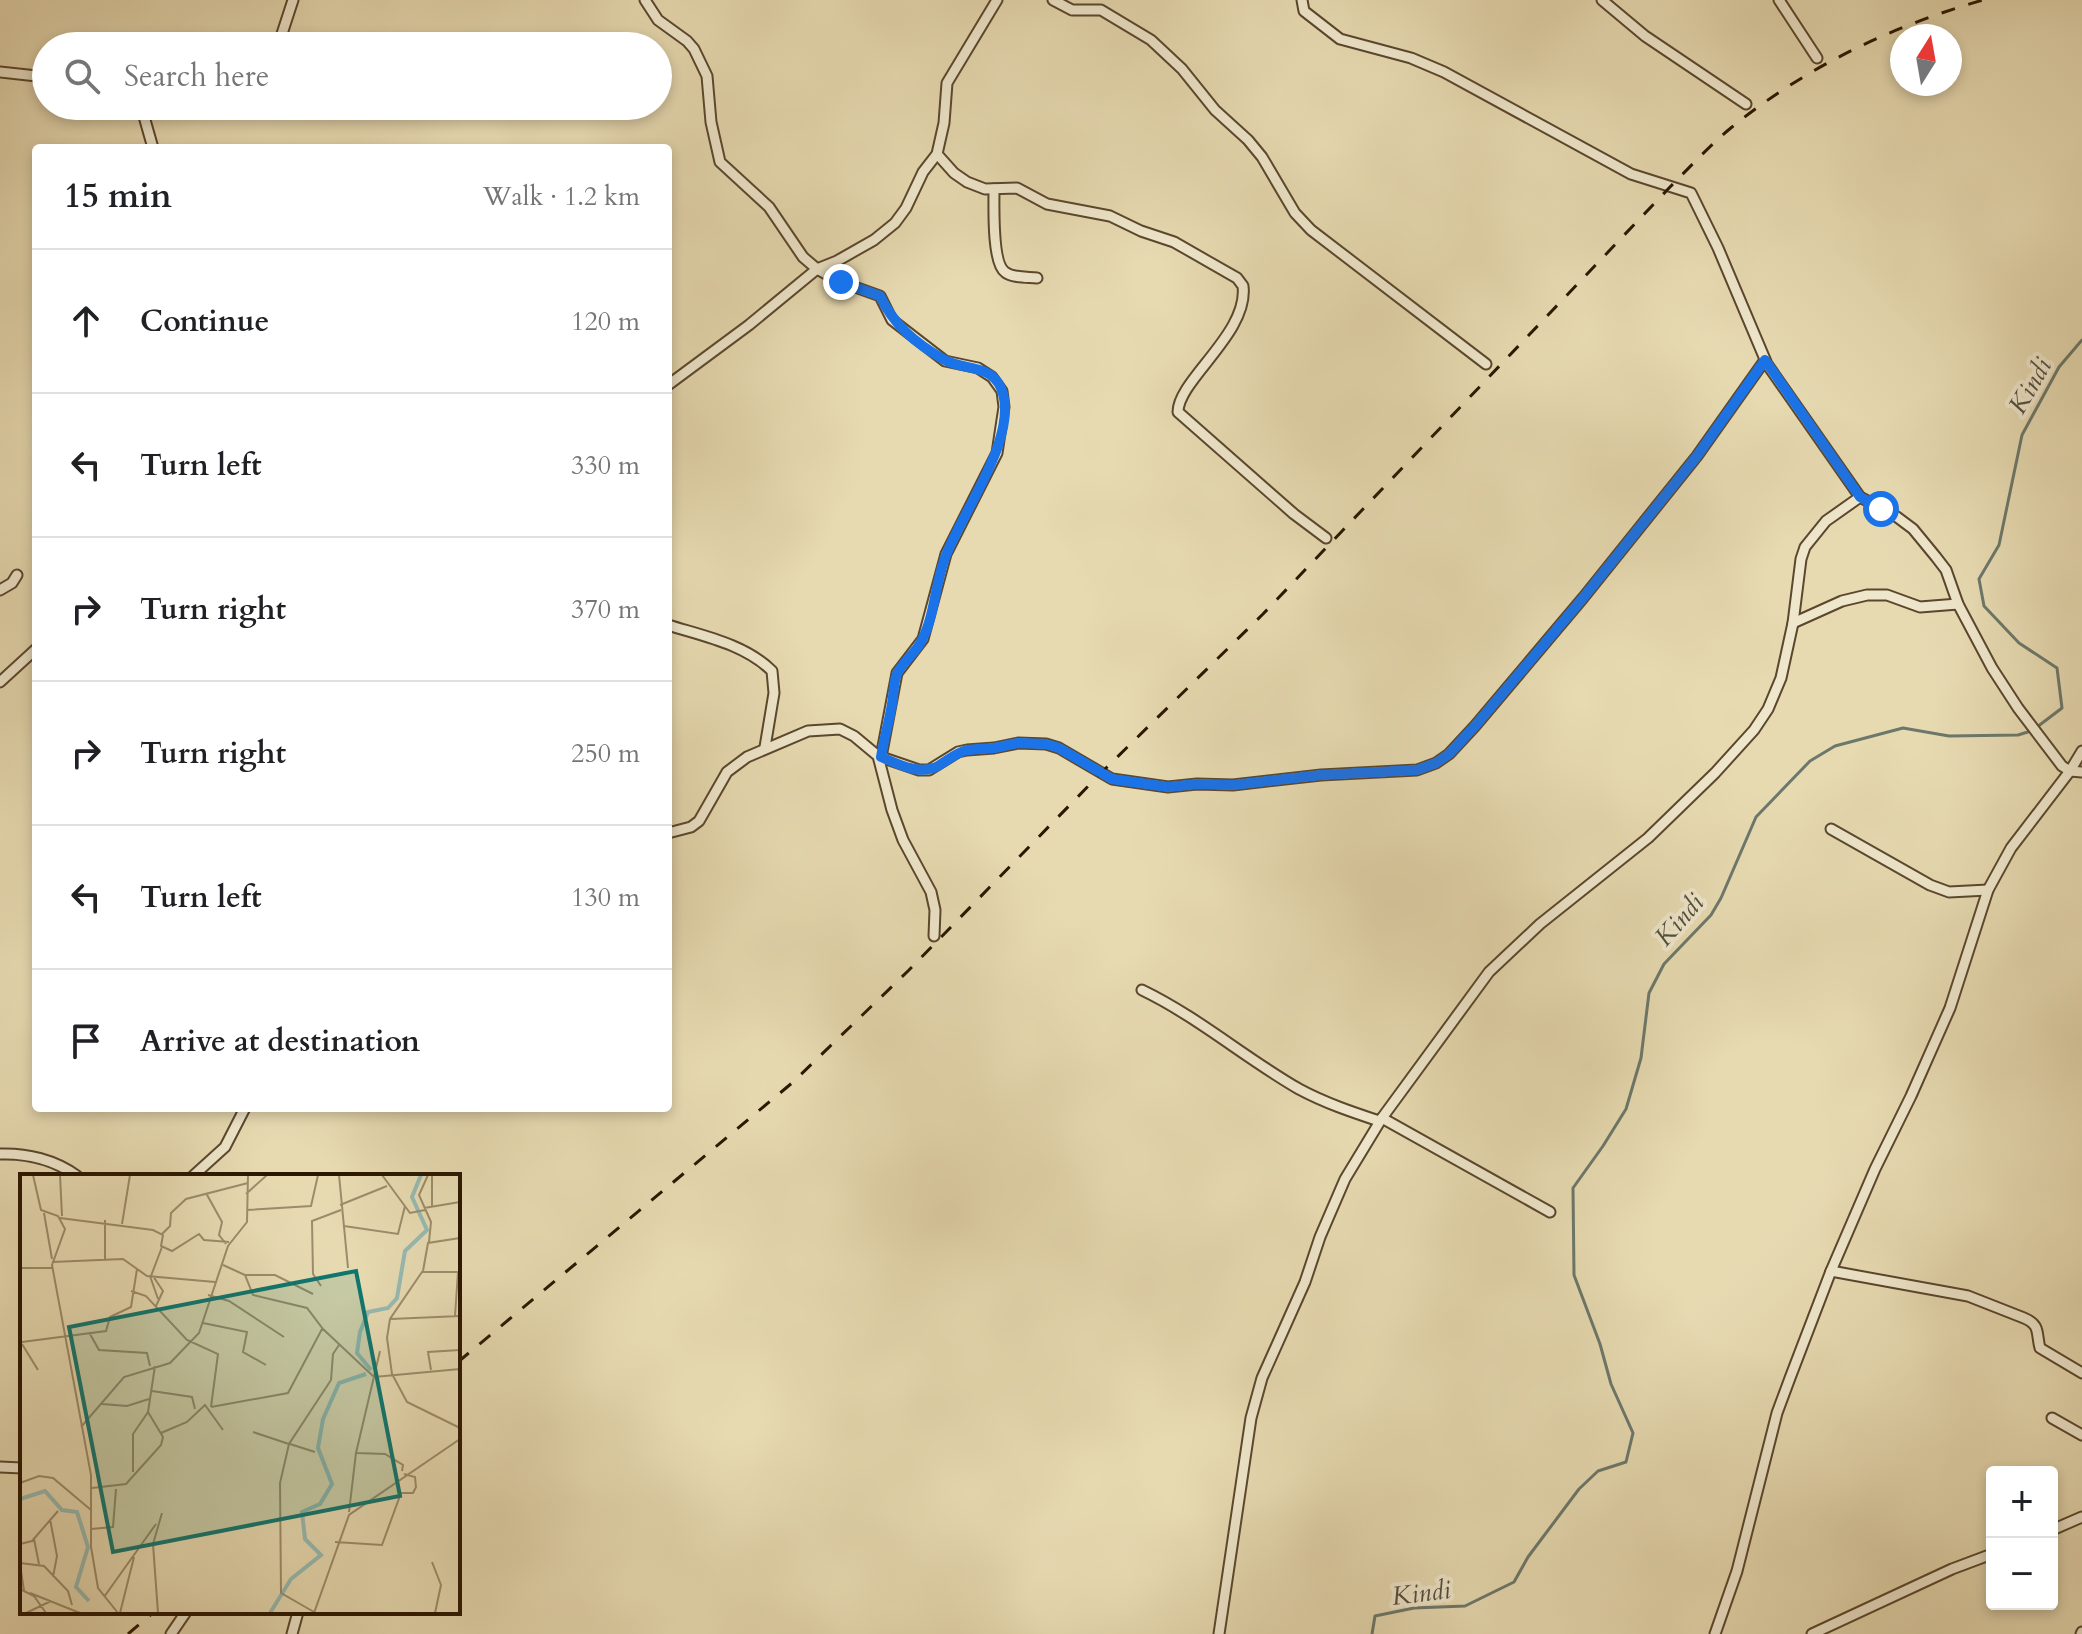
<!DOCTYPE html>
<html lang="en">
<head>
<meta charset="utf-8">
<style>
  :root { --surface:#fff; --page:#f6f6f6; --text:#202124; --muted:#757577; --line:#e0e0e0 }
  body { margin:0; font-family:Cardo,serif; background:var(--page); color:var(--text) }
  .controls { position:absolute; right:24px; bottom:24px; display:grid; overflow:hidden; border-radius:8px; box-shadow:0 4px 12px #0003 }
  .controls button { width:72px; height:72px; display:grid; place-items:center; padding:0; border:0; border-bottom:2px solid var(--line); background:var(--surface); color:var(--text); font:40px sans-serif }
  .compass { position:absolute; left:1890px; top:24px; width:72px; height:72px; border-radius:50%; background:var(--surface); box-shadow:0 4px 12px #0003; rotate:11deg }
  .stop { position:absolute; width:24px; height:24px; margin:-18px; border:6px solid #1a73e8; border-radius:50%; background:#fff }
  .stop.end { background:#1a73e8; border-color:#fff; box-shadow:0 2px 8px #0008 }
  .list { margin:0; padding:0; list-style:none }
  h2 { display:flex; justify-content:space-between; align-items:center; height:104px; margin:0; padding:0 32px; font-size:34px }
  h2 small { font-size:26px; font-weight:400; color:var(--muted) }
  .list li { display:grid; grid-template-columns:52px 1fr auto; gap:24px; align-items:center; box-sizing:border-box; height:144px; padding:0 32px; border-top:2px solid var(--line) }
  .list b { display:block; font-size:30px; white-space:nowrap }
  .list em { font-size:26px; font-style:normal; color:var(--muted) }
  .icon { flex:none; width:44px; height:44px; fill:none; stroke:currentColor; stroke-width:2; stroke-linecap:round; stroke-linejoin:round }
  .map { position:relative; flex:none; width:2082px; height:1634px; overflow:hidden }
  .search { position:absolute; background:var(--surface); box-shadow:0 4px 12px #0003; left:32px; top:32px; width:640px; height:88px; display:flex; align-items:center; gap:20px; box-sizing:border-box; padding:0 28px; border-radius:44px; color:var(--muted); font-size:30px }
  .panel { position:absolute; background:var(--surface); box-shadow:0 4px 12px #0003; left:32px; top:144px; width:640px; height:968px; border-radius:8px }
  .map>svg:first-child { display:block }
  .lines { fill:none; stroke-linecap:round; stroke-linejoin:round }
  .stream { stroke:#6c786b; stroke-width:3 }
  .street-casing { stroke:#5a472d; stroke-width:13 }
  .street { stroke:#efe7cc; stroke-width:9 }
  .rail { stroke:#2b1601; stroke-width:3; stroke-dasharray:14 14; stroke-linecap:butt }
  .route { stroke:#1a73e8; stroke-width:10 }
  .labels { text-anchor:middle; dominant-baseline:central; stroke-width:8; stroke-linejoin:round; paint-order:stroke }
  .water-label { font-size:26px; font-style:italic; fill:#514f3f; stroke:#efe7cc }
  .inset-river { fill:none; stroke:#97bab1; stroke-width:4 }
  .inset-road { fill:none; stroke:#9c8c6b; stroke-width:2 }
  .view { fill:#0f766e; fill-opacity:0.15; stroke:#0f766e; stroke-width:4 }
  .inset-edge { fill:none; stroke:#2b1601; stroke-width:4 }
</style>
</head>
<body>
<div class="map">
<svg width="2082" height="1634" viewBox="0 0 2082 1634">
  <rect width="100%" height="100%" fill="#e7dab1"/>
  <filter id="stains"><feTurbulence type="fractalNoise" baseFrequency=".0025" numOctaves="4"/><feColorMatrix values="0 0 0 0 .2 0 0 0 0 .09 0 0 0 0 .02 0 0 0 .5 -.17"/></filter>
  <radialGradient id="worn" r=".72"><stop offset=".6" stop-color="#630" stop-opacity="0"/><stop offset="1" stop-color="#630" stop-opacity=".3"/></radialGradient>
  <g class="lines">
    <g class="stream">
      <polyline points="2037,727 2062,708 2057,668 2019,643 1984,606 1979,579 1999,545 2022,435 2059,367 2082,340"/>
      <polyline points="1372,1634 1375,1616 1414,1608 1465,1606 1514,1582 1528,1557 1579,1489 1598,1471 1626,1462 1633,1433 1611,1384 1600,1344 1574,1275 1573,1188 1603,1146 1626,1109 1641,1058 1649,993 1664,964 1711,915 1721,898 1756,817 1810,761 1835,746 1903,728 1949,736 2018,735 2031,731"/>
    </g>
    <g class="street-casing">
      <g id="street">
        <polyline points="645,0 658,20 687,41 694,49 707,76 711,122 720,162 769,207 803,257 817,269 841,282 880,296 892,320 945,361 978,368 992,377 1002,391 1004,407 997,453 946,554 923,639 897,673 881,757"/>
        <polyline points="1053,0 1072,10 1101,10 1151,40 1182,69 1215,110 1248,140 1262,157 1295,213 1311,230 1486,364"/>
        <polyline points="1302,0 1304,11 1340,39 1411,58 1444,72 1631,174 1691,193 1718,248 1767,364 1860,497 1897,517 1913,529 1936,557 1946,570 1958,604 1992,668 2018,708 2062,766 2070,771 2082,772"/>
        <polyline points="1602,0 1645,36 1746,104"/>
        <polyline points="1779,0 1817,58"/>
        <polyline points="278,46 293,0"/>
        <polyline points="0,72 46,77"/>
        <polyline points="141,106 153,148"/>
        <path d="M 937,154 L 954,173 L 967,182 L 985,189 L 1017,188 L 1047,204 L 1110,216 L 1141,231 L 1174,242 L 1237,278 L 1243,286 C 1249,333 1178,380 1178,412 L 1294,514 L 1326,538"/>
        <path d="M 994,189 C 994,206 992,263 1005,272 C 1012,278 1027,277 1037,278"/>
        <polyline points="668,385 749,325 817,269 837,261 874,240 895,223 906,208 923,172 937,154 944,123 947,83 997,0"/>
        <polyline points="0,590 12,583 17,575"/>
        <polyline points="1793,623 1842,601 1867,595 1887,595 1920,607 1958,604"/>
        <path d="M 668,625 C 703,636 745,644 772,671 L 774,693 L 765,747"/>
        <polyline points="0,682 36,649"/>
        <polyline points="878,756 919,770 929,770 958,752 967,750 994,748 1018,743 1046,744 1059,748 1112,779 1168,787 1197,784 1233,785 1321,775 1417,770 1436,763 1449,754 1475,726 1583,598 1697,456 1765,360"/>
        <polyline points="1831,829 1930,885 1949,892 1988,890"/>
        <polyline points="668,833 691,827 699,821 727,772 747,757 808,731 840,729 854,736 878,756 892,810 903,840 931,892 935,910 934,936"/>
        <path d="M 1142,990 C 1198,1017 1245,1058 1299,1089 C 1325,1103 1352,1112 1379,1121"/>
        <polyline points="1382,1118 1550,1212"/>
        <path d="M 0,1154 C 27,1153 55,1160 77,1176"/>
        <polyline points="193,1176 225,1147 245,1108"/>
        <path d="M 1831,1271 L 1968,1296 L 2024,1318 C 2041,1325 2036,1334 2040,1348 L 2082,1373"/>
        <polyline points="2052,1418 2082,1435"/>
        <polyline points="0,1467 22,1468"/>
        <polyline points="2052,1530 2082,1517"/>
        <polyline points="171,1634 186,1612"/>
        <polyline points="292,1634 298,1612"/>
        <polyline points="1219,1634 1251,1418 1262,1378 1305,1282 1320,1237 1345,1179 1382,1118 1489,972 1540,924 1648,838 1715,773 1754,730 1768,709 1781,678 1793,623 1801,559 1805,547 1826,521 1860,497"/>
        <polyline points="1715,1634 1737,1571 1777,1413 1790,1378 1831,1271 1875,1169 1911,1096 1950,1008 1988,890 2011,848 2070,771 2082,751"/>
        <polyline points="1812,1634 1952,1569 1992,1554"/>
        <polyline points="2081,1634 2082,1632"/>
      </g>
    </g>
    <use href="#street" class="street"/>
    <g class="rail">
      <path d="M 458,1362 L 792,1083 L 909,970 L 1101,773 L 1263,614 L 1670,187 C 1690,167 1710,145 1732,127 C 1806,67 1892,26 1983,0"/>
      <polyline points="128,1634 154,1612"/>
    </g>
  </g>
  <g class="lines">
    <path class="route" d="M 841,282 L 880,296 C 894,325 915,343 943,359 C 962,371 990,363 1001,388 C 1021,435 961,513 945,558 C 935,584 935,615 922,640 C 916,653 903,661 897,674 C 893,683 894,694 892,704 C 889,722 884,739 881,757 C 898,764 920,776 938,766 C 949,760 955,753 967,750 L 994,748 L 1018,743 L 1046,744 L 1059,748 L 1112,779 L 1168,787 L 1197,784 L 1233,785 L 1321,775 L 1417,770 L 1436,763 L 1449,754 L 1475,726 L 1583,598 L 1697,456 L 1765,360 L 1860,497 L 1881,509"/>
  </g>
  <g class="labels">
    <g class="water-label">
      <text transform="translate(2030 386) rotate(-60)">Kindi</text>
      <text transform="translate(1679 920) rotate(-49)">Kindi</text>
      <text transform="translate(1421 1593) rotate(-7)">Kindi</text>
    </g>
  </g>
  <g transform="translate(20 1174)">
    <rect width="440" height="440" fill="#e7dab1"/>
    <path class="inset-river" d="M 351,196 L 337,179 L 340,158 L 348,138 L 368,134 L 377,124 L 385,77 L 407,56 L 392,23 L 401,1M 0,325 L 25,317 L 42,336 L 57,338 L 68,373 L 56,413 L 69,427M 250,439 L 271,405 L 301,381 L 285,365 L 282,338 L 300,330 L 312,310 L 298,274 L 303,245 L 319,209 L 346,200"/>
    <path class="inset-road" d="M 13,1 L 21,36 L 38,42 L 45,55 L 32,91 L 71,301 L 71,373 L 78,414 L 98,439M 40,1 L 42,42M 319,1 L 328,94M 362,1 L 390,39 L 405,36M 408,1 L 399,21 L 411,48 L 409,68M 412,1 L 412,32M 186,19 L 202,48 L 199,61 L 206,70M 226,20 L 247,1M 320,31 L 367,12M 404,34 L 440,28M 227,36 L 291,32 L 298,1M 24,39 L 32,85M 40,44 L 133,56 L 143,61 L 141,72 L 152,77 L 179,60 L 184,66 L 209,68M 85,46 L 85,85M 102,50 L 110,1M 324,52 L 378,60 L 385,32M 142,60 L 150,52 L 151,39 L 166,25 L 228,9M 32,88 L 103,85 L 127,102 L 195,108M 203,91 L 225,101 L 233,121 L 287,134 L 303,155 L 354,203 L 440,195M 0,94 L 33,94M 403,97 L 408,69 L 440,64M 440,98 L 402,98 L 370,145 L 367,164 L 372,200 L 387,228 L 440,254M 225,101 L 255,101 L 293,120M 130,102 L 138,125M 131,102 L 142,73M 133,102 L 143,117 L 136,132M 301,112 L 293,100 L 292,47 L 321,36M 111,117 L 126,122 L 167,166 L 198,180 L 191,233M 188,121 L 209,127 L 264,163M 435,142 L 438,98M 371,145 L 440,142M 183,149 L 227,158 L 223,178 L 246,191M 70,160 L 79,176 L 127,179 L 130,192M 2,168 L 86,157 L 90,143 L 111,133 L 117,95M 2,170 L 18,196M 411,196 L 408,178 L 440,176M 132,217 L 172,223 L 175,235M 82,230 L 107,232 L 129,225M 191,233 L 268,219 L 302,155M 61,253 L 104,203 L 150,189 L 179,159 L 208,72 L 227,48 L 228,1M 233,258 L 269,270M 141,259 L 167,248 L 185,231 L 203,256M 270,270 L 295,278M 337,279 L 365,280 L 383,291 L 382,297M 113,298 L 113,260 L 128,238 L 135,192M 0,309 L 19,302 L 33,304 L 71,336M 72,314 L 106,310 L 141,271 L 143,263 L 128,238M 329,338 L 336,279 L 360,177M 30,345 L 37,382 L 33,403M 71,355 L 93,353 L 96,315M 14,365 L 19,390M 315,368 L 362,371 L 381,319 L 393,319 L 396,313 L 395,303 L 384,300M 0,370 L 12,367 L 38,337M 412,388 L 421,411 L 415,439M 0,389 L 24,392 L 48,417 L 52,431M 0,390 L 4,417M 0,415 L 14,422 L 26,439M 10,419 L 60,439M 84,423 L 136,350M 294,438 L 261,419 L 260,309 L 269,270 L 311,206 L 313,180 L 319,171M 6,439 L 31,427M 100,439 L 114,383M 138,439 L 133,370 L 142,339M 294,439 L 329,341 L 440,265"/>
    <path class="view" d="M 336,97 L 380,322 L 93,378 L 49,153 Z"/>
    <rect width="440" height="440" class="inset-edge"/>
  </g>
  <rect width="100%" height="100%" filter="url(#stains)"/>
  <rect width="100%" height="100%" fill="url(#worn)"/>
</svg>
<div class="controls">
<button>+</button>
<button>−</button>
</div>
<svg class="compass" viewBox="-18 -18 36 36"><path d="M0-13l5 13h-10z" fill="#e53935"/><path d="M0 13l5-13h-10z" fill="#757577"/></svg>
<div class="stop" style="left:1881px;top:509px"></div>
<div class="stop end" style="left:841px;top:282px"></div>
<div class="search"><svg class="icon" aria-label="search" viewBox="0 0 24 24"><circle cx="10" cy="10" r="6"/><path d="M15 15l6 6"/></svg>Search here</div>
<section class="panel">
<h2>15 min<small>Walk · 1.2 km</small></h2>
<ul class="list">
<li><svg class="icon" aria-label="ahead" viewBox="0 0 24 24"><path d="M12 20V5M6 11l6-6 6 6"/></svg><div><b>Continue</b></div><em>120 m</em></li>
<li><svg class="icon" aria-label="left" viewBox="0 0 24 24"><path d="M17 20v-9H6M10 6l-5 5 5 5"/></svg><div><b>Turn left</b></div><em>330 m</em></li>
<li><svg class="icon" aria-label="right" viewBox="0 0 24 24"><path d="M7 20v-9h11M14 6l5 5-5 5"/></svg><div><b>Turn right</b></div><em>370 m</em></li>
<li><svg class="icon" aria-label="right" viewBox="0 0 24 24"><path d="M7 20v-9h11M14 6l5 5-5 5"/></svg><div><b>Turn right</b></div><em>250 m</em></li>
<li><svg class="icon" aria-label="left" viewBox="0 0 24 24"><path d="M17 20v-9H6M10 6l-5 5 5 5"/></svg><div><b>Turn left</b></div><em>130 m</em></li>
<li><svg class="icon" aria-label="arrive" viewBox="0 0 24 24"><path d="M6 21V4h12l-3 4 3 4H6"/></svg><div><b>Arrive at destination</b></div></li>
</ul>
</section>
</div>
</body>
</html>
